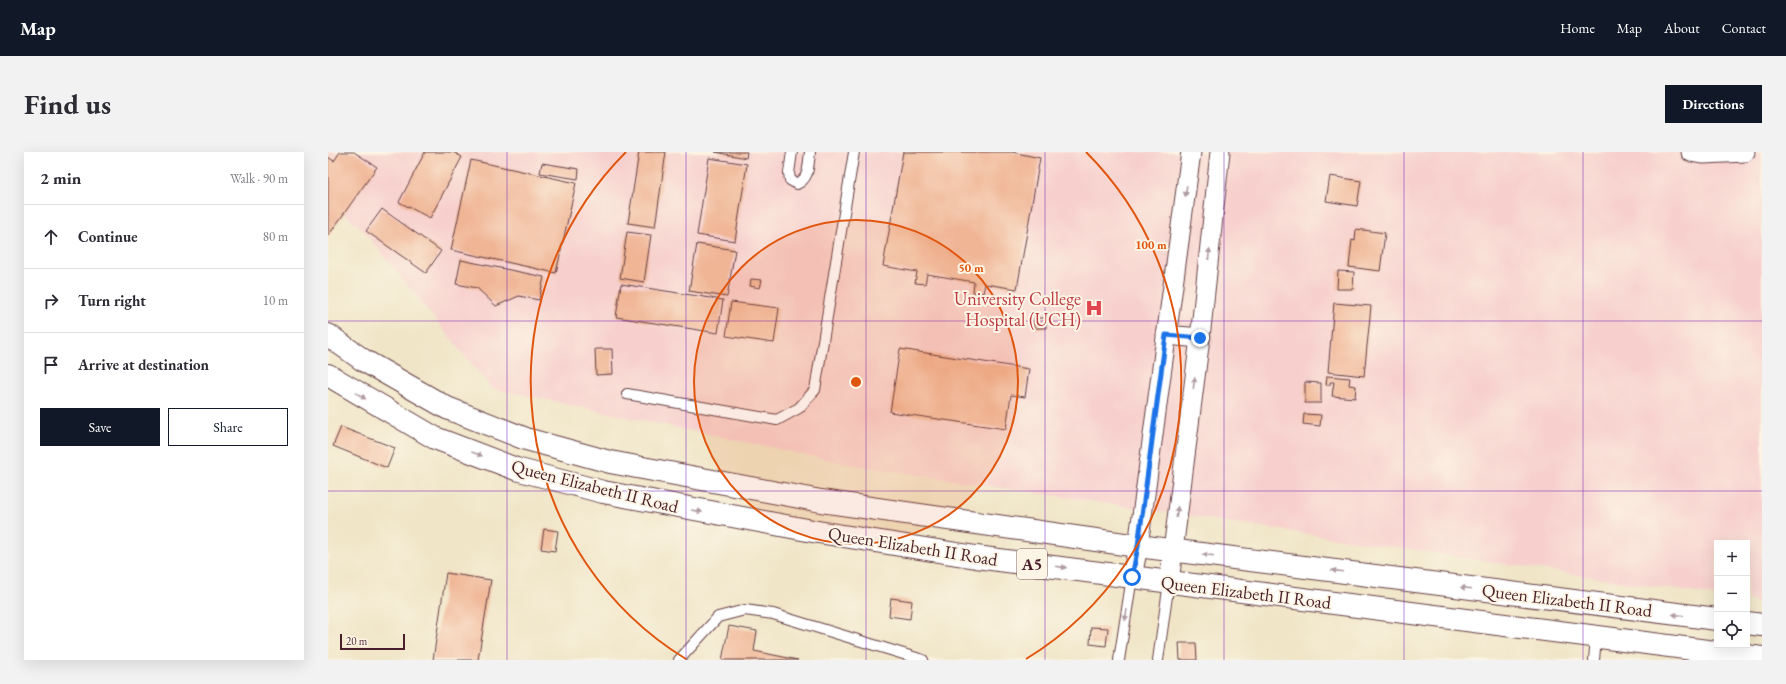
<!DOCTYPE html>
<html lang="en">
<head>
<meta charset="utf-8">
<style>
  :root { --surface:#fff; --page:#f2f2f3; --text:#2b2b33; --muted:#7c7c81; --line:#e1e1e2; --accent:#111827 }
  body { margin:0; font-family:"EB Garamond",serif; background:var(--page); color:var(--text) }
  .controls { position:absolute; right:12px; bottom:12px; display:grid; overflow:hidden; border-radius:0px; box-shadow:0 4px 16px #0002 }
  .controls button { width:36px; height:36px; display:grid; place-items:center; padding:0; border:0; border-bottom:1px solid var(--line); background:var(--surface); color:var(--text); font:20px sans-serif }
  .scale { position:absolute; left:12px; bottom:10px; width:65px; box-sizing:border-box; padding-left:4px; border:2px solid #4a1f2b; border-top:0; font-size:11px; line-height:14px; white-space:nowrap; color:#4a1f2b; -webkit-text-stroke:3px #fcf5e5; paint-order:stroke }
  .stop { position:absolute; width:12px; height:12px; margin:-9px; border:3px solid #1a73e8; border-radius:50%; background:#fff }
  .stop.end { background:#1a73e8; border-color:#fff; box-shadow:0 1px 4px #0008 }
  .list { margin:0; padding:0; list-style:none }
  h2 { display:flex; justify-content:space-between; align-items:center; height:52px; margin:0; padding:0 16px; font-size:17px }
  h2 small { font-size:13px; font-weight:400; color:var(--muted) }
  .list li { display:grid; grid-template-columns:26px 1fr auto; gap:12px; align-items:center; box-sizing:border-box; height:64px; padding:0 16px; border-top:1px solid var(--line) }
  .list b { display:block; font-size:15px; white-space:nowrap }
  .list em { font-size:13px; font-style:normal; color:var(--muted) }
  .actions { display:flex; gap:8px; padding:12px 16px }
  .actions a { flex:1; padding:9px 0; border:1px solid var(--accent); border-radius:0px; text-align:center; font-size:14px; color:var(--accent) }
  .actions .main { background:var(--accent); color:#fff }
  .icon { flex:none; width:22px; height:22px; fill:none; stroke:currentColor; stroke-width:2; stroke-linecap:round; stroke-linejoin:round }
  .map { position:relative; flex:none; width:1434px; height:508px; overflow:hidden; border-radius:0px }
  header { display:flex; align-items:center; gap:24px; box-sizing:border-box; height:56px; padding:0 20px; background:var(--accent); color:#fff }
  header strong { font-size:19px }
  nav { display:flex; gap:22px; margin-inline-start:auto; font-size:14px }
  .intro { display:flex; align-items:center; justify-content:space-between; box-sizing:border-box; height:96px; padding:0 24px }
  h1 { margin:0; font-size:28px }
  .button { padding:10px 18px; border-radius:0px; background:var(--accent); color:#fff; font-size:14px; font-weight:700 }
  main { display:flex; gap:24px; padding:0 24px }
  aside { flex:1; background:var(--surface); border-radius:0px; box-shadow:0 4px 16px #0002 }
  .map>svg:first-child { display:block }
  .built { fill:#f7d0cd }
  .building { fill:#f0b595 }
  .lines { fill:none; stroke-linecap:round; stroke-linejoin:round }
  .service-casing { stroke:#633d42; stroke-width:12 }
  .minor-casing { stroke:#633d42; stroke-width:21 }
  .trunk-casing { stroke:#633d42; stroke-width:24 }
  .service { stroke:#fff; stroke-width:10 }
  .minor { stroke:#fff; stroke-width:19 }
  .trunk { stroke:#fff; stroke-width:22 }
  .oneway { fill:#ae9aa0 }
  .route { stroke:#1a73e8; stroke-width:5 }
  .grid { fill:none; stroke:#7b2cbf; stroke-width:1; stroke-opacity:0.55 }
  .ring { fill:none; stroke:#e0560e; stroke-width:2 }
  .labels { text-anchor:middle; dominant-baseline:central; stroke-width:4; stroke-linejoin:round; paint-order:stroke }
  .shield { fill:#fcf5e5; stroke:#7f5f63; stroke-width:1 }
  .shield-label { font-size:17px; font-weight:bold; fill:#4a1f2b }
  .health-label { font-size:18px; fill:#be3a42; stroke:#fcf5e5; text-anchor:end }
  .street-label { font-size:18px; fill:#4a1f2b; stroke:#fcf5e5 }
  .centre { fill:#e0560e; stroke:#fcf5e5; stroke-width:2 }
  .ring-label { font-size:12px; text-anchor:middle; font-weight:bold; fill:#e0560e; stroke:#fcf5e5; stroke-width:4; stroke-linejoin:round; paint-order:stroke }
</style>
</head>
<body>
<header>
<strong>Map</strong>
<nav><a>Home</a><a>Map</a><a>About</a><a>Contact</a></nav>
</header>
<div class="intro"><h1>Find us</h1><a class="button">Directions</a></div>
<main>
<aside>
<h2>2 min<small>Walk · 90 m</small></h2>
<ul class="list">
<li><svg class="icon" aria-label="ahead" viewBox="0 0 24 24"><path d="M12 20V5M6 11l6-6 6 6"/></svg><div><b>Continue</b></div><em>80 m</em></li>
<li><svg class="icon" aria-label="right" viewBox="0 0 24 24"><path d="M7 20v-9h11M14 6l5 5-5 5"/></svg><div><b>Turn right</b></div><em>10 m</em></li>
<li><svg class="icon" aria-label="arrive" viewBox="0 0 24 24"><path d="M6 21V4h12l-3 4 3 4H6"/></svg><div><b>Arrive at destination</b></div></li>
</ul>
<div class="actions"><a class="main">Save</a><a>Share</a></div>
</aside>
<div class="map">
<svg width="1434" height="508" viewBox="0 0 1434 508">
  <rect width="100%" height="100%" fill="#fcf5e5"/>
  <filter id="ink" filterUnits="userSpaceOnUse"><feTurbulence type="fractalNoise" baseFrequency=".025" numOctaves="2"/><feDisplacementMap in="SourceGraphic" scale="8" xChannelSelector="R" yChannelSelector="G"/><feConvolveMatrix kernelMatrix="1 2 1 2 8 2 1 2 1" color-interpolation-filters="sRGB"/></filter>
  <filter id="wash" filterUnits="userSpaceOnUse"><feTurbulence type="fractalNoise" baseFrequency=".012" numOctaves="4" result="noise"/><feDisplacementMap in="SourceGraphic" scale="16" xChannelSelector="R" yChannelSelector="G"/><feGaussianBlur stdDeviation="0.9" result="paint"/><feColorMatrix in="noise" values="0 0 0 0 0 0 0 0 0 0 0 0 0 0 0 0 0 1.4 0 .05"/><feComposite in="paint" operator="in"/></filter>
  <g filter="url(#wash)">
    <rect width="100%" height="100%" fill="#f0e5c7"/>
    <polygon class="built" points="0,0 1434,0 1434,451 1419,448 1419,391 1389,391 1389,444 525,313 163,236 33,76 0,48"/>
    <g id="blocks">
      <g class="building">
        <polygon points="12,0 26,0 49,15 0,84 0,5 6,9"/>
        <polygon points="97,0 125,0 134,5 102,66 71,50"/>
        <polygon points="311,0 338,0 327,75 300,71"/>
        <polygon points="387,0 419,0 418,6"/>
        <polygon points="575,0 684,0 712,6 689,137 657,132 655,141 645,140 646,130 599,122 597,132 587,131 589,120 555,114"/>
        <polygon points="381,6 419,12 407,89 369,83"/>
        <polygon points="143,8 248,31 228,121 123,98"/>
        <polygon points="214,11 251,17 250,27 212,21"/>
        <polygon points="1002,24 1033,29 1029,54 998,49"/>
        <polygon points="54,57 113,99 98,121 38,79"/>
        <polygon points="1028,77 1057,81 1052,119 1021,115 1024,88 1027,89"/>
        <polygon points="299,80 323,83 316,130 292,126"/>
        <polygon points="369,92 407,98 399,145 361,139"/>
        <polygon points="133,108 216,125 211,148 191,144 168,154 149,136 128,132"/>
        <polygon points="1010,119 1026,120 1025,137 1009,137"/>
        <polygon points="423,127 434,128 432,136 422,134"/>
        <polygon points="293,132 395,148 390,181 288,165"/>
        <polygon points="403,150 451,156 446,191 398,184"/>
        <polygon points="1006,151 1043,154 1036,224 1000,220"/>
        <rect x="706" y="166" width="12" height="10"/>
        <polygon points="267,197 284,197 285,222 268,223"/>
        <polygon points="572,197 701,217 697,245 683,243 678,277 562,260"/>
        <polygon points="999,224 1022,226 1021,233 1028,234 1027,246 1004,244 1006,230 1002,230 1002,233 998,233"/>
        <polygon points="977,230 993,231 993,251 977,251"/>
        <polygon points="976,262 993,263 992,274 975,272"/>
        <polygon points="13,275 67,296 59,316 5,294"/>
        <polygon points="216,377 230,379 227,399 213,397"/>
        <polygon points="118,421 163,428 150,508 105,508"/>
        <polygon points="563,446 584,449 582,467 561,464"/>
        <polygon points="401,474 429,479 426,499 470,508 394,508"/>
        <polygon points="763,475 780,476 778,494 762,492"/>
        <polygon points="851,491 868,491 869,508 852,508"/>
      </g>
    </g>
  </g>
  <g filter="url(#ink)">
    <use href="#blocks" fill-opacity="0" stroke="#633d42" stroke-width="1"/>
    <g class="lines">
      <g class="service-casing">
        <g id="service">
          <path d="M 464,0 L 461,21 L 462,28 L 469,32 C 482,26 480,13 482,0"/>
          <polyline points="299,242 449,268 471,256 487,238 526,0"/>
          <polyline points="351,508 390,465 417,458 445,462 595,508"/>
          <polyline points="791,508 804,425"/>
          <polyline points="830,508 841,430"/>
          <polyline points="1266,508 1268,485"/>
        </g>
      </g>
      <g class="minor-casing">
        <g id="minor">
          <polyline points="1363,0 1376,2 1417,0"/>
          <polyline points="838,183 872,186"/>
          <polyline points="804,425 810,394 863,0"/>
          <polyline points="841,430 872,186 892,0"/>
        </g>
      </g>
      <g class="trunk-casing">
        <g id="trunk">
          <polyline points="0,183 35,208 119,256 198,287 282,310 493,349 810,394 1389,467"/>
          <polyline points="0,223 107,286 188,317 275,340 490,380 648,405 1434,506"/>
          <polyline points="1419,471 1434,473"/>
        </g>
      </g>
      <use href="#service" class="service"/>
      <use href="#minor" class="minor"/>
      <use href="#trunk" class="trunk"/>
    </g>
    <defs><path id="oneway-solid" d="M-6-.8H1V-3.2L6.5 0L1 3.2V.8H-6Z"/></defs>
    <g class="oneway">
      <use href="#oneway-solid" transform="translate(858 39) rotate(98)"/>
      <use href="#oneway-solid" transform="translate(881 102) rotate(-84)"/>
      <use href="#oneway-solid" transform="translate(866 231) rotate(-83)"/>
      <use href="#oneway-solid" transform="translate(33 244) rotate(32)"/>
      <use href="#oneway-solid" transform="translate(149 302) rotate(20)"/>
      <use href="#oneway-solid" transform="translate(369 359) rotate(10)"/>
      <use href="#oneway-solid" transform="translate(849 360) rotate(-83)"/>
      <use href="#oneway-solid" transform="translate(880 403) rotate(-173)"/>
      <use href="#oneway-solid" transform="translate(733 415) rotate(7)"/>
      <use href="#oneway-solid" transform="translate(1009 419) rotate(-173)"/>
      <use href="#oneway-solid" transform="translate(1138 436) rotate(-173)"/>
      <use href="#oneway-solid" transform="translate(798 463) rotate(99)"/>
      <use href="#oneway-solid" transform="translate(1350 463) rotate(-173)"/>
    </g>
  </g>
  <g class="lines" filter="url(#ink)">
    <polyline class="route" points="804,425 810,394 838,183 872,186"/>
  </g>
  <path class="grid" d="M 179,0 L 179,508M 358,0 L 358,508M 538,0 L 538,508M 717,0 L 717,508M 896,0 L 896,508M 1076,0 L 1076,508M 1255,0 L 1255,508M 0,169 L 1434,169M 0,339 L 1434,339"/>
  <circle cx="528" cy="230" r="162" fill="#e0560e" fill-opacity=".12"/>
  <g class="ring">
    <circle cx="528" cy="230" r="162"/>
    <path d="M358 507A325 325 0 0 1 298 0M758 0A325 325 0 0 1 698 507"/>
  </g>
  <defs>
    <g id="hospital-bare" transform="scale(1.38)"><path d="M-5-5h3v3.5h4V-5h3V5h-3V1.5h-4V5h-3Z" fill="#e0444e" stroke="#fcf5e5" stroke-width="2.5" paint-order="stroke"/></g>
  </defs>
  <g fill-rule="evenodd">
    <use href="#hospital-bare" x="766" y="156"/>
  </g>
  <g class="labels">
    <rect class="shield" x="689" y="397" width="30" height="30" rx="3"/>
    <g class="shield-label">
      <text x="704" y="412">A5</text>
    </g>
    <g class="health-label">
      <text x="753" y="146">University College<tspan x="753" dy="21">Hospital (UCH)</tspan></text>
    </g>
    <g class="street-label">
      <text transform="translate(267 334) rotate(14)">Queen Elizabeth II Road</text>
      <text transform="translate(585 394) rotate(9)">Queen Elizabeth II Road</text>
      <text transform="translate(918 440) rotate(7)">Queen Elizabeth II Road</text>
      <text transform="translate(1239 448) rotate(7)">Queen Elizabeth II Road</text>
    </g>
  </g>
  <circle cx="528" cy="230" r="6" class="centre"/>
  <g class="ring-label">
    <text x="823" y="97">100 m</text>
    <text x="643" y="120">50 m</text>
  </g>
</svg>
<div class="controls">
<button>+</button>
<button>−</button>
<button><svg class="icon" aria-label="locate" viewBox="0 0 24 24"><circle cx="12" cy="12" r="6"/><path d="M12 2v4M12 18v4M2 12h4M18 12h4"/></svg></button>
</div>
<div class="scale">20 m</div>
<div class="stop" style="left:804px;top:425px"></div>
<div class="stop end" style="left:872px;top:186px"></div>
</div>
</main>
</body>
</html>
